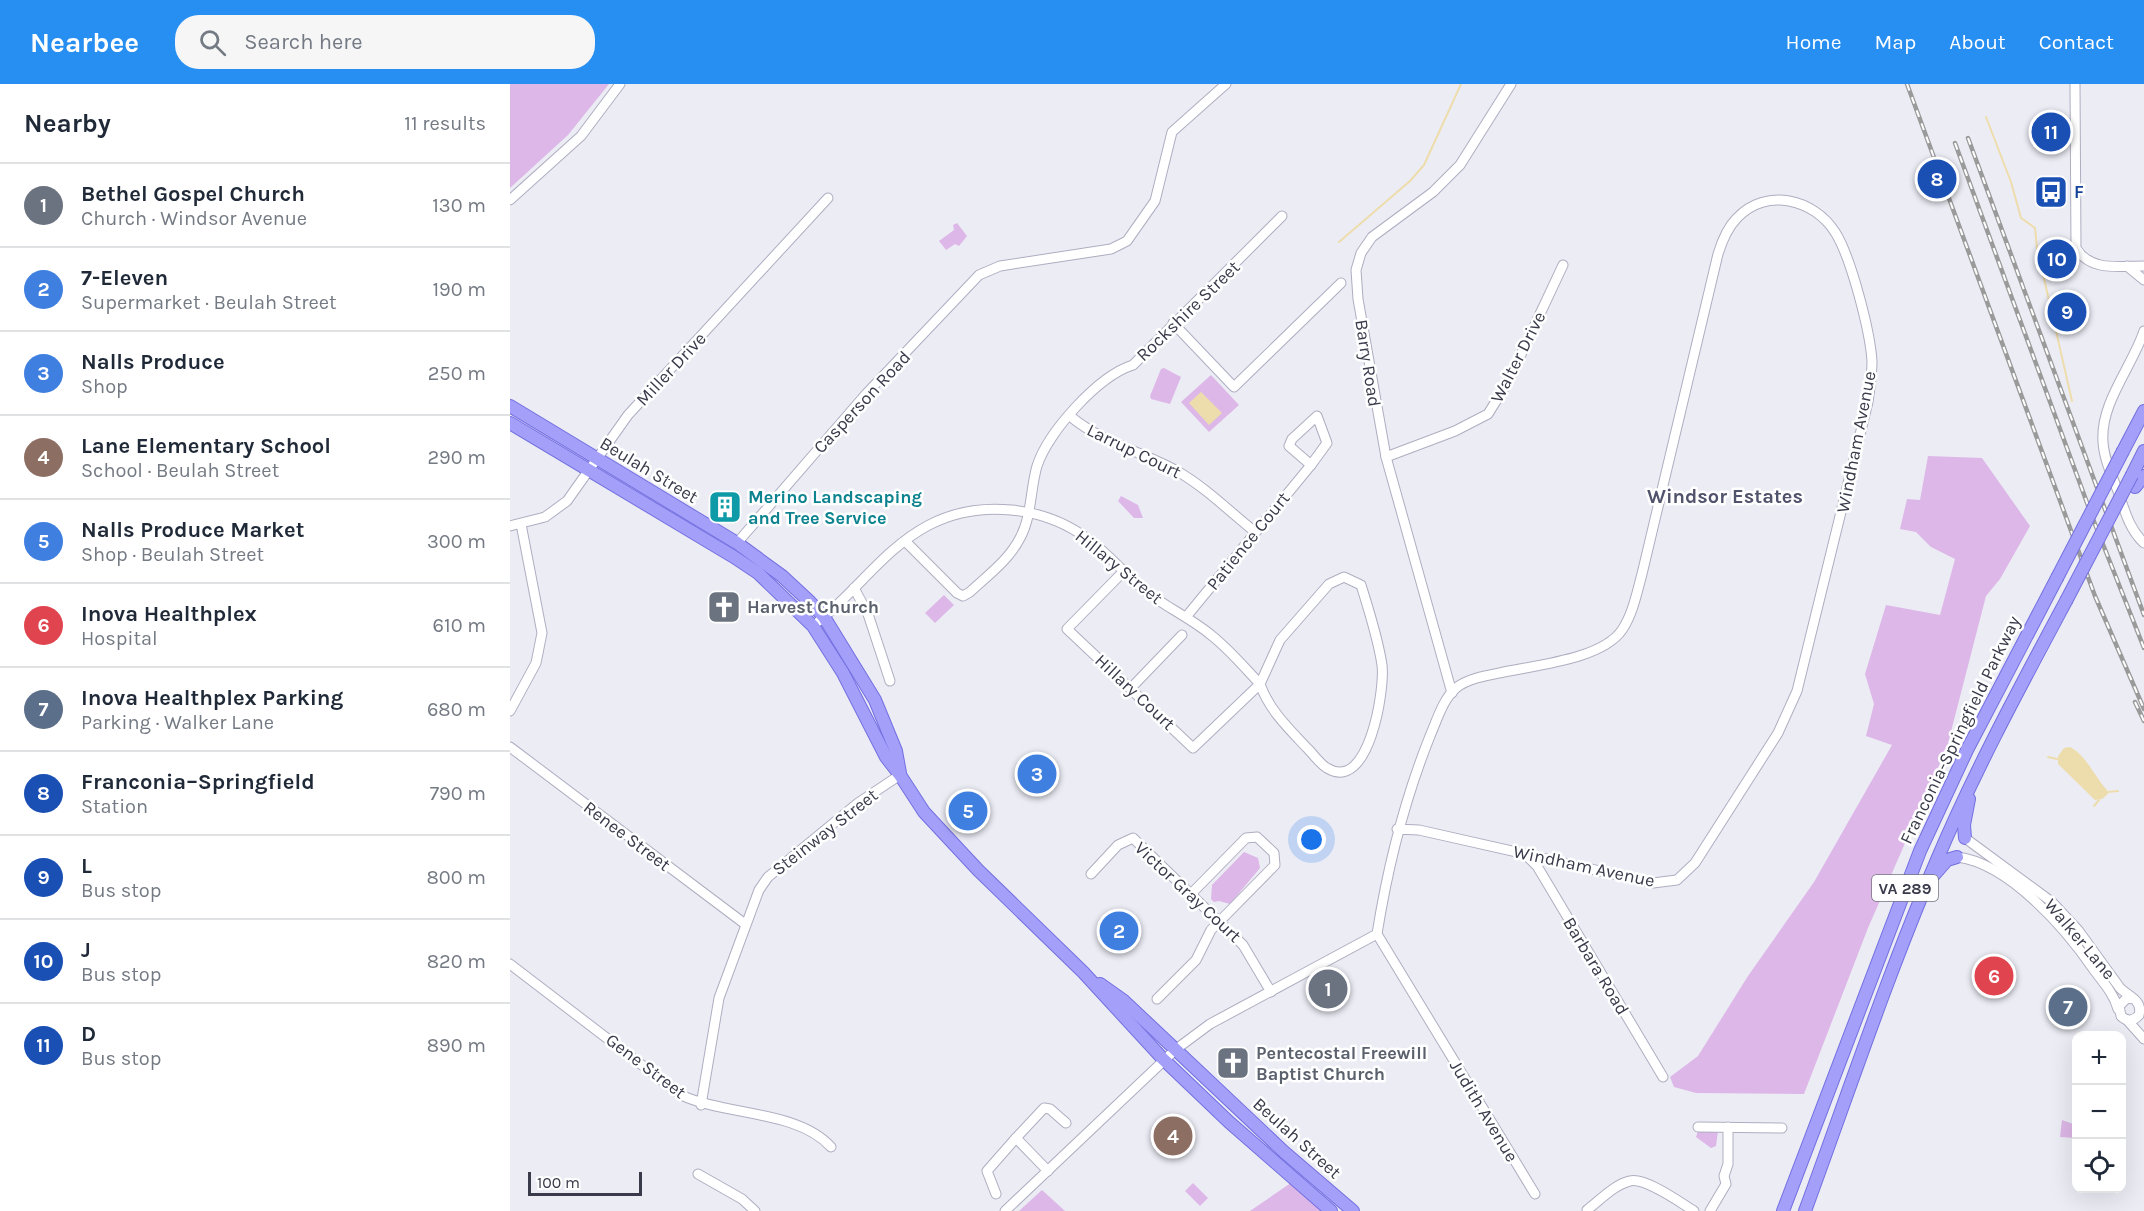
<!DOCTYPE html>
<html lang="en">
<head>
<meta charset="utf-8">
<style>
  :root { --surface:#fff; --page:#f6f6f7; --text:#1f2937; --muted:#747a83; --line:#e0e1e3; --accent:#278ff1 }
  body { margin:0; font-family:Karla,sans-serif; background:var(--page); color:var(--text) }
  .controls { position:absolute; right:18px; bottom:18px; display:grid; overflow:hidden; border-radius:12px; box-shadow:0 6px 24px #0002 }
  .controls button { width:54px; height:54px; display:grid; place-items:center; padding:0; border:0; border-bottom:2px solid var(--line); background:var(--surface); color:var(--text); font:30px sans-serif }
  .scale { position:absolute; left:18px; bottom:15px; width:114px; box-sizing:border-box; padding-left:6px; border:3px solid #393a4a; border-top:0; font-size:16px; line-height:21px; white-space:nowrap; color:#393a4a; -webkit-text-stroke:4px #fff; paint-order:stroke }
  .you { position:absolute; left:802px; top:756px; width:21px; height:21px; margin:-15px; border:4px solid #fff; border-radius:50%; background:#1a73e8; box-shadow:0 0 0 9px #1a73e833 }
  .badge { display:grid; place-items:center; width:39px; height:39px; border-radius:50%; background:var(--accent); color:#fff; font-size:20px; font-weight:700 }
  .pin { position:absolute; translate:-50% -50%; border:3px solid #fff; box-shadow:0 2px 6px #0006 }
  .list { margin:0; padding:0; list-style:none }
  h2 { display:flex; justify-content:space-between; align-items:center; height:78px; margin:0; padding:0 24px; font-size:26px }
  h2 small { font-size:20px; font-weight:400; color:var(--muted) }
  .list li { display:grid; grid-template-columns:39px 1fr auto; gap:18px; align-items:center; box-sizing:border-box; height:84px; padding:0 24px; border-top:2px solid var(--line) }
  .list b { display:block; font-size:22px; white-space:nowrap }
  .list p { margin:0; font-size:20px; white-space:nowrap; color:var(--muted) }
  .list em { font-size:20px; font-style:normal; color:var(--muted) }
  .icon { flex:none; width:33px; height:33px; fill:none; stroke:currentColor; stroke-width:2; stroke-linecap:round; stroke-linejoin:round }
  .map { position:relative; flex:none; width:1634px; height:1127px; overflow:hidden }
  header { display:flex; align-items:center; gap:36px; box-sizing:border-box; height:84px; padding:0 30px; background:var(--accent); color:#fff }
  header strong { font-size:28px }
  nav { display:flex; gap:33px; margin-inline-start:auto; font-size:21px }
  .search { width:420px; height:54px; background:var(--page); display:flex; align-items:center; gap:15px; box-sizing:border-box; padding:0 21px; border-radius:24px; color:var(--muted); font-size:22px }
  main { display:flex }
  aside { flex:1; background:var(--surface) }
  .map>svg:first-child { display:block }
  .green { fill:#ddb7e7 }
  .water { fill:#eeddac }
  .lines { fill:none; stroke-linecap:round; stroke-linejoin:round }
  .stream { stroke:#eeddac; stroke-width:2 }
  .minor-casing { stroke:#aeaec1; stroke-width:11 }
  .major-casing { stroke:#736fe0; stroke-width:14 }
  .minor { stroke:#fff; stroke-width:9 }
  .major { stroke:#a4a0fa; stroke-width:12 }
  .rail-casing { stroke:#9a9a9a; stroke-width:4.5 }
  .rail { stroke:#fff; stroke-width:2; stroke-dasharray:7; stroke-linecap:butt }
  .major-bridge-casing { stroke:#736fe0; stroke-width:14; stroke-linecap:butt }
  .major-bridge { stroke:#a4a0fa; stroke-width:12 }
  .labels { text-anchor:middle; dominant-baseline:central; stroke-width:5; stroke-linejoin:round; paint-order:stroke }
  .shield { fill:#fff; stroke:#747580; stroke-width:1.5 }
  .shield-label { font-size:16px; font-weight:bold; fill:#393a4a }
  .transit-label { font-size:18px; font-weight:bold; fill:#164399; stroke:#fff; text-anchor:start }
  .street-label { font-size:18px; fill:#393a4a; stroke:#fff }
  .culture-label { font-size:18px; font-weight:bold; fill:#0d838f; stroke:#fff; text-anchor:start }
  .worship-label { font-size:18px; font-weight:bold; fill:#5b616d; stroke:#fff; text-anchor:start }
  .neighbourhood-label { font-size:20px; font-weight:bold; fill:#51536c; stroke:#fff }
</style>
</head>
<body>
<header>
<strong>Nearbee</strong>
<div class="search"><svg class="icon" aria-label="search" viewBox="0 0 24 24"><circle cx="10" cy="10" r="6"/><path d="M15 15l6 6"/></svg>Search here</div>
<nav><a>Home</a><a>Map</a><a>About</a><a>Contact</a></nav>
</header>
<main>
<aside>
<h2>Nearby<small>11 results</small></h2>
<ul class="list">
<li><span class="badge" style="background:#6b7280">1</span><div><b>Bethel Gospel Church</b><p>Church · Windsor Avenue</p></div><em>130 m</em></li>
<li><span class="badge" style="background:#3f7fe0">2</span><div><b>7-Eleven</b><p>Supermarket · Beulah Street</p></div><em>190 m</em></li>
<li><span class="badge" style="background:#3f7fe0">3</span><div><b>Nalls Produce</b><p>Shop</p></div><em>250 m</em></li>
<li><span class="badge" style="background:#8d6e63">4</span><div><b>Lane Elementary School</b><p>School · Beulah Street</p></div><em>290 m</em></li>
<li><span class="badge" style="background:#3f7fe0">5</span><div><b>Nalls Produce Market</b><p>Shop · Beulah Street</p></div><em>300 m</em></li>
<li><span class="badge" style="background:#e0444e">6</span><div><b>Inova Healthplex</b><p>Hospital</p></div><em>610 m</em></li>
<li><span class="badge" style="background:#5c6f8a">7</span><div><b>Inova Healthplex Parking</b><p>Parking · Walker Lane</p></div><em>680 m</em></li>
<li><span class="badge" style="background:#1a4fb4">8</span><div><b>Franconia–Springfield</b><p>Station</p></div><em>790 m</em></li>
<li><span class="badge" style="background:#1a4fb4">9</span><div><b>L</b><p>Bus stop</p></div><em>800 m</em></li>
<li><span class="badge" style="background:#1a4fb4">10</span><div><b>J</b><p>Bus stop</p></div><em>820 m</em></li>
<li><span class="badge" style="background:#1a4fb4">11</span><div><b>D</b><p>Bus stop</p></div><em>890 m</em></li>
</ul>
</aside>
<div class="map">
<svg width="1634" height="1127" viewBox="0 0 1634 1127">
  <rect width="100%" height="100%" fill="#ececf5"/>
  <g class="green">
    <polygon points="0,0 99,0 58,51 0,104"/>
    <polygon points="447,139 457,152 449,162 445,160 436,166 429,157 444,146 443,141"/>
    <polygon points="654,284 671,293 660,320 641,315 640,312 651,285"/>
    <polygon points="701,291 729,321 699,348 671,318"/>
    <polygon points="1418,372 1472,374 1520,442 1490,495 1476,512 1437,663 1358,844 1294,1010 1186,1009 1164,1003 1160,993 1188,972 1238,892 1304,798 1382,661 1356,652 1364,620 1355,590 1376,521 1430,531 1445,475 1421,463 1406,448 1390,445 1397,415 1410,416"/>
    <polygon points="611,412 628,421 633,434 624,434 608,417"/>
    <polygon points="434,511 444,521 425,539 415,529"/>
    <polygon points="734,768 748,774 750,784 720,820 709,817 704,818 701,815 702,801"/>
    <polygon points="1552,1036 1566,1041 1565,1054 1550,1053"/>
    <polygon points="1188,1047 1208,1047 1206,1062 1201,1064 1186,1053"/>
    <polygon points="788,1094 821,1127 740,1127"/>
    <polygon points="683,1099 698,1114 690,1122 675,1107"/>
    <polygon points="532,1106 555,1127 509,1127"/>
  </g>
  <g class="water">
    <polygon points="691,308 712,329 699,341 679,319"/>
    <path d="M 1560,663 C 1576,671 1585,693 1597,706 L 1598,710 L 1592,715 L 1585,716 L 1548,680 L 1548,672 L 1554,664 Z"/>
  </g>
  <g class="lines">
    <g class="stream">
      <polyline points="1476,33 1501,98 1511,134 1525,144 1527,164 1562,317"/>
      <polyline points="829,158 900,97 914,81 951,0"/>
      <polyline points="1538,673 1547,675"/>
      <polyline points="1598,708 1608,707"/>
      <polyline points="1584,722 1589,716"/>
    </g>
    <g class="minor-casing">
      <g id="minor">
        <path d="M 1565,0 L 1566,164 C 1580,188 1610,182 1634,182"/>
        <polyline points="0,116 71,52 110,0"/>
        <polyline points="1617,182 1634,196"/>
        <polyline points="663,239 724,303 831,199"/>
        <path d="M 1634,247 C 1622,283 1590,319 1593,358 C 1594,376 1603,394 1609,410 C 1615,428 1620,446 1634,459"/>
        <path d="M 560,332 C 592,359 631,367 667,387 C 695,403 719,427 744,447"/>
        <polygon points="807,332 817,359 801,381 779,362 782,355"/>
        <polyline points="876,373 945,347 978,330 999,296 1053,181"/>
        <polyline points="0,442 35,433 57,417 118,331 318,114"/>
        <path d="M 395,457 L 447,509 L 453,512 L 460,508 C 477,492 499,476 510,454 C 522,432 520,406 527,382 C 538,348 588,292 623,281 L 772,132"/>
        <polyline points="227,459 356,310 469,191 490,182 601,165 617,157 645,117 662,48 716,0"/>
        <path d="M 834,493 L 851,501 C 859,527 868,554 872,581 C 875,605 859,710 817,684 C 810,680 804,671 798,665 C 779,645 759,626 750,600 L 770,556 L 819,500 Z"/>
        <polyline points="344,504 358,530 380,597"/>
        <polyline points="676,533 801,381"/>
        <path d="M 309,537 C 347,507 375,464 419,441 C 469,415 535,422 579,456 C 600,471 616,492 637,508 C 657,524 681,534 701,551 C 719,565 734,583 750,600 L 683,664 L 557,545 L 613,488"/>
        <polyline points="621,604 672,551"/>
        <polyline points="942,609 876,373 848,215 846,186 851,169 862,153 923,108 950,81 1001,0"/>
        <polyline points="0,627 26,579 32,549 11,440"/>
        <polyline points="0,663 235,840"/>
        <path d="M 1455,754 L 1542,818 L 1568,846 L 1610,904 C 1619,913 1633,916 1629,931 C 1624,937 1617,938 1611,932 L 1609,922 L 1617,914 L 1624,915"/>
        <polyline points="1018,773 1027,782 1153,993"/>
        <path d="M 1447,773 C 1499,779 1556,845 1584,886 C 1593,898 1604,910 1608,925"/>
        <polyline points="581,790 608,761 623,754 733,861 761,908"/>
        <polyline points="867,850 1025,1110"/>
        <path d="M 0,880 L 171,1011 C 216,1032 288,1026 321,1063"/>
        <polyline points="647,915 686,876 701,846 765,781 764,769 747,753 736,754 681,810"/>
        <polyline points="1617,936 1634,955"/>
        <polyline points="191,1021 209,914 249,806 258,793 348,719 390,691"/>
        <polyline points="1188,1043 1272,1044"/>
        <polyline points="538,1087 506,1054 534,1024 540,1025 556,1039"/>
        <polyline points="188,1090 232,1115 245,1127"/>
        <polyline points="486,1110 477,1087 506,1054"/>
        <path d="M 1077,1126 C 1089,1117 1105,1100 1120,1097 C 1135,1093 1171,1119 1184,1127"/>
        <path d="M 495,1127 L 665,966 L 700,940 L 867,850 C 878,781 894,717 920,652 C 927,636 933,615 946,604 C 958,594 979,591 994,588 C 1027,581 1092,575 1112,546 C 1123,530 1127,508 1132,490 L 1208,170 C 1212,157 1217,144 1227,134 C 1256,103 1304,115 1325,148 C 1341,173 1360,247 1362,277 C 1362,290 1360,304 1358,318 L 1287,607 L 1268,649 L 1185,779 L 1167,796 L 1143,799 L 909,746 L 887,745"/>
        <polyline points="1200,1127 1216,1100 1214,1092 1218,1080 1218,1043"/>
      </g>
    </g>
    <g class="major-casing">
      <g id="major">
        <polyline points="0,322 227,459 272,492 300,518 314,533 365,616 386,667 390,689"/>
        <polyline points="0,339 224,473 248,489 303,542 333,589 376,673 390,691 414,728 468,786 573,888 653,975 719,1038 821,1127"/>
        <polyline points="1613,367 1634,327"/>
        <polyline points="1622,391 1634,367"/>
        <polyline points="1625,403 1634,392"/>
        <polyline points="1455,754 1454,741 1459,715"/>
        <polyline points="1424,791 1437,776 1447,773"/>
        <polyline points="590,900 614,917 773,1067 843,1127"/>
        <polyline points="1273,1127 1410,767 1457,666 1547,494"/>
        <path d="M 1295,1127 C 1338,1010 1377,892 1426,778 C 1464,688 1510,603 1556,517"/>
      </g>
    </g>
    <use href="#minor" class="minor"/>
    <use href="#major" class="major"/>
    <g class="rail-casing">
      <g id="rail">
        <polyline points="1397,0 1585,512 1634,625"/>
        <polyline points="1458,54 1634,531"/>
        <polyline points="1445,59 1583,435 1634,564"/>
        <polyline points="1625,618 1634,637"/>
      </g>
    </g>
    <use href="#rail" class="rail"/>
    <g class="major-bridge-casing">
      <g id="major-bridge">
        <polyline points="1547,494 1613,367"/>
        <polyline points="1556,517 1622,391"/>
      </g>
    </g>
    <use href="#major-bridge" class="major-bridge"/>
  </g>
  <defs>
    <g id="bus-square" transform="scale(1.725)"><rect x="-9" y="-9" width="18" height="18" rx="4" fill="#1a4fb4" stroke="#fff"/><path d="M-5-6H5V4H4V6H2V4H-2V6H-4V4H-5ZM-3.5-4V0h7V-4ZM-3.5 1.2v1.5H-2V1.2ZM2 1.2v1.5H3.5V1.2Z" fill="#fff"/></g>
    <g id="building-square" transform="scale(1.725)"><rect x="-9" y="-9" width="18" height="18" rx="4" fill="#0f9aa8" stroke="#fff"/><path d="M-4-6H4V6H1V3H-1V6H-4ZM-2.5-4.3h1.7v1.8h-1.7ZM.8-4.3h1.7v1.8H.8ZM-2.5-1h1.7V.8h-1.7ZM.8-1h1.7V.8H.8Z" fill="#fff"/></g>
    <g id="church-square" transform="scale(1.725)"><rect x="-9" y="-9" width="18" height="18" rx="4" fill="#6b7280" stroke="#fff"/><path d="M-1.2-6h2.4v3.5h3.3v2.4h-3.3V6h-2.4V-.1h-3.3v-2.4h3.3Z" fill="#fff"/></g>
  </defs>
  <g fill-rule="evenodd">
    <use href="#bus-square" x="1541" y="108"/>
    <use href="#building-square" x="215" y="423"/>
    <use href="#church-square" x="214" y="523"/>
    <use href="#church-square" x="723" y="979"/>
  </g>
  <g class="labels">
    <rect class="shield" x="1362" y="791" width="66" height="26" rx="4.5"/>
    <g class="shield-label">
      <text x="1395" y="804">VA 289</text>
    </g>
    <g class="transit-label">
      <text x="1564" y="108">F</text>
    </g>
    <g class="street-label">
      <text transform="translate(678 227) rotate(-44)">Rockshire Street</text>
      <text transform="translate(1008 273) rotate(-63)">Walter Drive</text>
      <text transform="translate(858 279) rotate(81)">Barry Road</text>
      <text transform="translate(161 285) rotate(-47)">Miller Drive</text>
      <text transform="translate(352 318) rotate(-47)">Casperson Road</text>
      <text transform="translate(1346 358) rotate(-79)">Windham Avenue</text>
      <text transform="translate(624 367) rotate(26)">Larrup Court</text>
      <text transform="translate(139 386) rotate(31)">Beulah Street</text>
      <text transform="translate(738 457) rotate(-51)">Patience Court</text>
      <text transform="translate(609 483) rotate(39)">Hillary Street</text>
      <text transform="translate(625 608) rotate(43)">Hillary Court</text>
      <text transform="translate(1450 646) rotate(-64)">Franconia-Springfield Parkway</text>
      <text transform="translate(315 748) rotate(-38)">Steinway Street</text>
      <text transform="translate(117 752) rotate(37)">Renee Street</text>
      <text transform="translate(1074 782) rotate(12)">Windham Avenue</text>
      <text transform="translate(678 808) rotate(43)">Victor Gray Court</text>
      <text transform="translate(1570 855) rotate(50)">Walker Lane</text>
      <text transform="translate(1086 882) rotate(59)">Barbara Road</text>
      <text transform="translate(136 982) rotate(37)">Gene Street</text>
      <text transform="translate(974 1027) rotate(59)">Judith Avenue</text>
      <text transform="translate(787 1054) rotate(42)">Beulah Street</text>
    </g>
    <g class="culture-label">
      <text x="238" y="413">Merino Landscaping<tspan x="238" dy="21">and Tree Service</tspan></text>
    </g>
    <g class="worship-label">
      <text x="237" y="523">Harvest Church</text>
      <text x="746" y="969">Pentecostal Freewill<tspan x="746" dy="21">Baptist Church</tspan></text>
    </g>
    <g class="neighbourhood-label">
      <text x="1215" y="412">Windsor Estates</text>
    </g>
  </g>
</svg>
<div class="controls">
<button>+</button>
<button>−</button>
<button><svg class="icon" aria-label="locate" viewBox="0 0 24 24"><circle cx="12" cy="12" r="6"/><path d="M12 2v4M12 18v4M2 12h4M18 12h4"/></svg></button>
</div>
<div class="scale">100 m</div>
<div class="you"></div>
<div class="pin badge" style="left:818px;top:905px;background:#6b7280">1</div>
<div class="pin badge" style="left:609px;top:847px;background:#3f7fe0">2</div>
<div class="pin badge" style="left:527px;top:690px;background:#3f7fe0">3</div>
<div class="pin badge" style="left:663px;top:1052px;background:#8d6e63">4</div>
<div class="pin badge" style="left:458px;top:727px;background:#3f7fe0">5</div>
<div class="pin badge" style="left:1484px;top:892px;background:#e0444e">6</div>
<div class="pin badge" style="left:1558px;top:923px;background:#5c6f8a">7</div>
<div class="pin badge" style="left:1427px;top:95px;background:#1a4fb4">8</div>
<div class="pin badge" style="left:1557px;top:228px;background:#1a4fb4">9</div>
<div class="pin badge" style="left:1547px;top:175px;background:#1a4fb4">10</div>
<div class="pin badge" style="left:1541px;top:48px;background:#1a4fb4">11</div>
</div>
</main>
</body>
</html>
